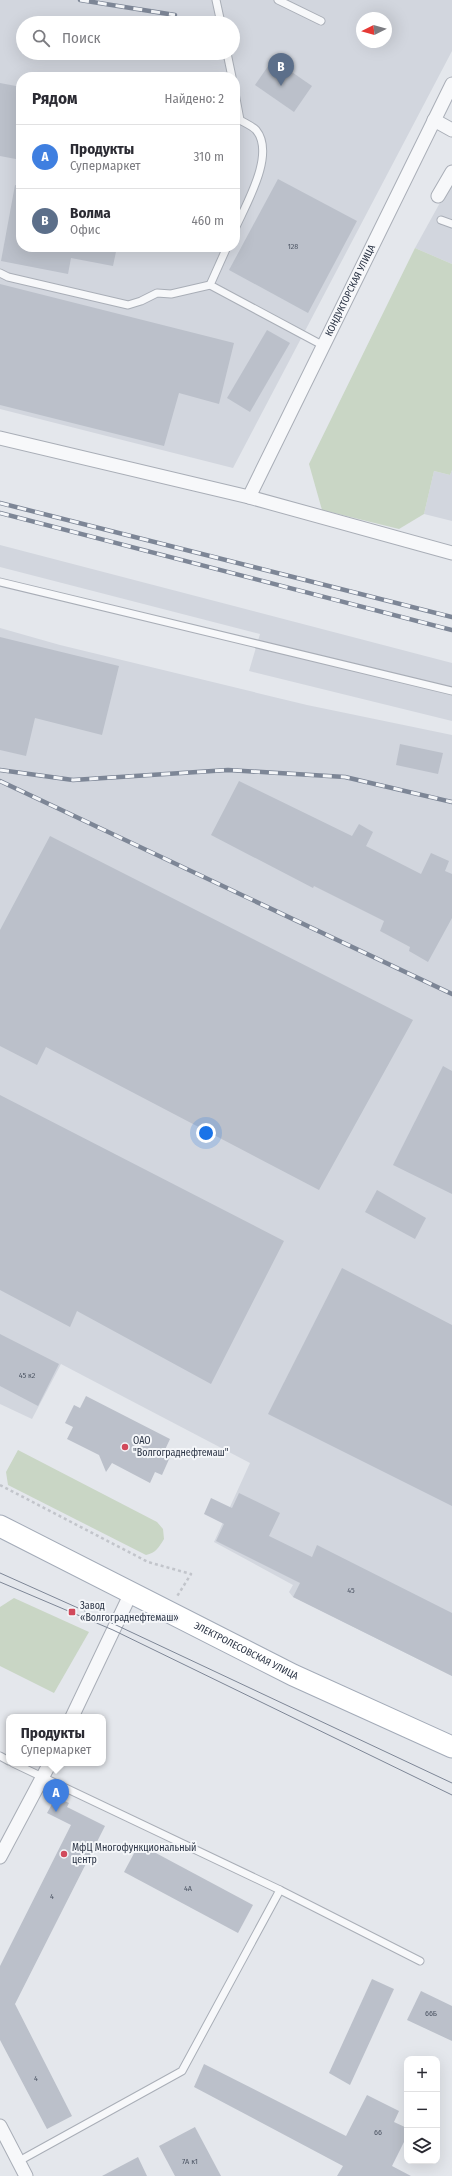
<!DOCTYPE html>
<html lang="ru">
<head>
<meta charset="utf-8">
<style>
  :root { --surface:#fff; --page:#f2f2f3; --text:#2b2b33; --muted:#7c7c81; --line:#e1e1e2; --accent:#7c3aed }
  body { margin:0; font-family:"Fira Sans Condensed",sans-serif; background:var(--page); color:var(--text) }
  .controls { position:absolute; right:12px; bottom:12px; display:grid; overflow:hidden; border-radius:8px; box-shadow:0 4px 16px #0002 }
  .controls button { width:36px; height:36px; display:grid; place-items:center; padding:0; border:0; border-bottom:1px solid var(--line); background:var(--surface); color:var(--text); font:20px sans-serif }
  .compass { position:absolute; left:356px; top:12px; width:36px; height:36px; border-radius:50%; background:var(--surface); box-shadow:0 4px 16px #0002; rotate:265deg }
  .you { position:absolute; left:206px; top:1133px; width:14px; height:14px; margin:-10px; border:3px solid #fff; border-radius:50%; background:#1a73e8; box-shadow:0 0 0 6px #1a73e833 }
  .badge { display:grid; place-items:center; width:26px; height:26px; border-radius:50%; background:var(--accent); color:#fff; font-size:13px; font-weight:700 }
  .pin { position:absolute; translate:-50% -33px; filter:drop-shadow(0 1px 2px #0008) }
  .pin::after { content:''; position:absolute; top:21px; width:14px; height:12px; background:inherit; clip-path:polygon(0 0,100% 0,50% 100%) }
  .popup { position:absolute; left:6px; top:1714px; width:100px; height:52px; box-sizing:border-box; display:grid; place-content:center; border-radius:8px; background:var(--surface); filter:drop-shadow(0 1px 3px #0005); font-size:13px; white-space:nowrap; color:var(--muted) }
  .popup b { font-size:15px; color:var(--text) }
  .popup::after { content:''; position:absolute; left:50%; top:100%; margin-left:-8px; border:8px solid transparent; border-top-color:var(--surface) }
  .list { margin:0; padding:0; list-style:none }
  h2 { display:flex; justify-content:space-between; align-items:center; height:52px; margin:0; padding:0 16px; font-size:17px }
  h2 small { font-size:13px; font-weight:400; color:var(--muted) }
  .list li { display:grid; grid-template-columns:26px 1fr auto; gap:12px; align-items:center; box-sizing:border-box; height:64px; padding:0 16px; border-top:1px solid var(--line) }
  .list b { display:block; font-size:15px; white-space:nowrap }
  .list p { margin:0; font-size:13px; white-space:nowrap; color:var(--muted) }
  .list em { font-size:13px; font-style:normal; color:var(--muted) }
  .icon { flex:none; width:22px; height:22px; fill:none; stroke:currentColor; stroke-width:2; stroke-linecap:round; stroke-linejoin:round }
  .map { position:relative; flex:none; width:452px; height:2176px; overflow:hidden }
  .search { position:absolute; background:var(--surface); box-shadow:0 4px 16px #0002; left:16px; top:16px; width:224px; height:44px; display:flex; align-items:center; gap:10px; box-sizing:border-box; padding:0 14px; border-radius:22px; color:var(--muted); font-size:15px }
  .panel { position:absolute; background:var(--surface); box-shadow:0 4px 16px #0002; left:16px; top:72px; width:224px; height:180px; border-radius:16px }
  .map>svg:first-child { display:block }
  .built { fill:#d2d6de; fill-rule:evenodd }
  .green { fill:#c9d6c5 }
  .building { fill:#bbc0ca }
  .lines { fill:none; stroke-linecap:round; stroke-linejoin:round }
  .service-casing { stroke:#a9aeb7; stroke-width:9 }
  .minor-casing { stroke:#a9aeb7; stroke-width:15 }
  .primary-casing { stroke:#a3abb8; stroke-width:23 }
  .path { stroke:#c2c5cb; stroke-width:2.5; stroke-dasharray:3 3; stroke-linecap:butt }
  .service { stroke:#f7f8fa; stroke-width:7 }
  .minor { stroke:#f7f8fa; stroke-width:13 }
  .primary { stroke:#fff; stroke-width:21 }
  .tram { stroke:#7d8696; stroke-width:1 }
  .rail-casing { stroke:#7d8696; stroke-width:4.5 }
  .rail { stroke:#f4f6f9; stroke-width:3; stroke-dasharray:9; stroke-linecap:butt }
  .poi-dot { fill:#d1495b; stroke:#f4f6f9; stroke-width:1.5 }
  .labels { text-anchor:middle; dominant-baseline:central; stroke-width:4; stroke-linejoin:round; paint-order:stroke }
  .number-label { font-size:8px; fill:#4f5766 }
  .street-label { font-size:10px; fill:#2b3445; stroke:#f4f6f9 }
  .poi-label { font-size:10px; fill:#2b3445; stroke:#f4f6f9; text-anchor:start }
</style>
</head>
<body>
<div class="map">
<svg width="452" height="2176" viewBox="0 0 452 2176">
  <rect width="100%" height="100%" fill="#e4e7ec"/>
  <g class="built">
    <path d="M 0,0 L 452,0 L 452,51 L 233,468 L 0,409 ZM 362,18 L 386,18 L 386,42 L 362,42 ZM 23,23 L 233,23 L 233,53 L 23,53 ZM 21,77 L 235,77 L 235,247 L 21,247 Z"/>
    <polygon points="452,181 452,264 415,248"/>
    <polygon points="452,470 452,521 424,514 434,471 450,475"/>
    <polygon points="0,545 452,663 452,721 249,671 260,634 0,567"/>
    <polygon points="0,628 60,645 307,705 452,735 452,1676 293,1597 289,1592 293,1585 214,1542 250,1463 61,1364 32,1419 0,1404"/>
  </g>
  <g class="green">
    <polygon points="415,248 452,264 452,470 450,475 434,471 424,514 399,529 322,510 309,464"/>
    <path d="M 18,1450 L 157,1522 L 163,1529 L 164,1539 C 159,1547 156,1553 146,1555 L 8,1485 L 6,1472 Z"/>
    <polygon points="14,1598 89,1632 54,1693 0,1666 0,1607"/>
  </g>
  <g class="building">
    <polygon points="273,59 312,86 294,112 255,85"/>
    <polygon points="0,83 21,87 21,160 0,156"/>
    <polygon points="278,179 357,221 308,313 229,270"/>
    <polygon points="15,185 21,186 21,247 117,247 113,266 71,258 68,274 1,261"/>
    <polygon points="0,284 234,343 219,404 179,393 164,446 0,405"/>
    <polygon points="267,330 290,343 250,412 227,398"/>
    <polygon points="0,637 119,666 102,735 35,718 26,756 0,750"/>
    <polygon points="400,744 443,753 438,774 396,765"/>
    <polygon points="239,781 352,836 359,824 373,832 366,846 421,874 431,853 449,861 445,871 452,874 452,918 428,962 409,951 410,947 380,931 384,921 314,886 313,888 211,835"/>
    <polygon points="50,836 413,1020 319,1190 46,1047 37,1065 0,1046 0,930"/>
    <polygon points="443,1066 452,1071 452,1194 393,1165"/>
    <polygon points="0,1095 284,1241 211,1384 77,1311 70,1327 0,1290"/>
    <polygon points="377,1190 426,1218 415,1239 365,1212"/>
    <polygon points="342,1268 452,1325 452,1506 268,1414"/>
    <polygon points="0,1334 59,1364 38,1406 0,1386"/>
    <polygon points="86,1396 170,1439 163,1454 170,1457 162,1475 155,1472 150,1483 112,1463 106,1472 99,1455 67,1439 73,1427 65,1423 74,1405 80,1408"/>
    <polygon points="239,1493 280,1513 269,1536 312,1557 317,1545 452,1613 452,1676 293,1597 300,1583 216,1541 224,1524 204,1514 211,1498 232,1508"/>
    <polygon points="56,1797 69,1803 67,1807 105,1826 15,2004 72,2116 47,2129 0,2040 0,1966 71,1825 47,1813"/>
    <polygon points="139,1844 253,1905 238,1933 124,1872"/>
    <polygon points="372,1979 394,1989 350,2085 329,2073"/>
    <polygon points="421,1991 452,2006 452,2041 407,2020"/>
    <polygon points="204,2064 346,2136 367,2095 399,2111 394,2122 407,2128 407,2136 392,2166 411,2176 337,2176 343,2166 194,2087"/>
    <polygon points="195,2127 221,2176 175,2176 159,2146"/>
    <polygon points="138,2157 147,2176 102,2176"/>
  </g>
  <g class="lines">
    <g class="service-casing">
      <g id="service">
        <polyline points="216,0 221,23"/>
        <polyline points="278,0 321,21"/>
        <polyline points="227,53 232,77"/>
        <path d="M 235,93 L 240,120 C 245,123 252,126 256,130 C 276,154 246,204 235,229"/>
        <polyline points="441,220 452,224"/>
        <polyline points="227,247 210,285 324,346"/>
        <polyline points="0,273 8,277 128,305 141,301 157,293 171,294 210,285"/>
        <polyline points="0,582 452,691"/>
        <polyline points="0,1756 9,1761"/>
        <polyline points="13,1763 280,1890 420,1961"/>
        <polyline points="19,2161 182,2071 280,1890"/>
      </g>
    </g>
    <g class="minor-casing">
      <g id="minor">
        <polyline points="434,120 452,130"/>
        <polyline points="438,196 452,172"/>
        <polyline points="0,438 249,497 452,553"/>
        <path id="s1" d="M 249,497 L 452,84"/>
        <polyline points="72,1717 131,1593"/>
        <polyline points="0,1857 50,1763"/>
        <polyline points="0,2126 26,2176"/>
      </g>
    </g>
    <g class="primary-casing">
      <g id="primary">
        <path id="s2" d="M 0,1526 L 293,1675 L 452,1747"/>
      </g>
    </g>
    <polyline class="path" points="0,1485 148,1562 191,1574 176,1598"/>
    <use href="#service" class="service"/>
    <use href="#minor" class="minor"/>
    <use href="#primary" class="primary"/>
    <g class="tram">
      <polyline points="0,1573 116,1625 452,1783"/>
      <polyline points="0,1582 113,1630 452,1795"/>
    </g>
    <g class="rail-casing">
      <g id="rail">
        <polyline points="80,0 175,15"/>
        <polyline points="0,503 452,617"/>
        <polyline points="0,513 452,630"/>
        <polyline points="0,770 73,780 228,770 345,777 452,802"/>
        <polyline points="0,781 452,994"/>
      </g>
    </g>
    <use href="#rail" class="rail"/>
  </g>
  <g class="poi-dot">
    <circle cx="125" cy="1447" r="4"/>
    <rect x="68" y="1608" width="8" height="8" rx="2"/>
    <circle cx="64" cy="1854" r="4"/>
  </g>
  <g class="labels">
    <g class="number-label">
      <text x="293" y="246">128</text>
      <text x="27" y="1375">45 к2</text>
      <text x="351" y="1590">45</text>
      <text x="188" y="1888">4А</text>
      <text x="52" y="1896">4</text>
      <text x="431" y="2013">66Б</text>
      <text x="36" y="2078">4</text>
      <text x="378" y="2132">66</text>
      <text x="190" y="2161">7А к1</text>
    </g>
    <g class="street-label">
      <text stroke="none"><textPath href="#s1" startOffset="230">КОНДУКТОРСКАЯ УЛИЦА</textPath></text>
      <text stroke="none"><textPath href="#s2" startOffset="276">ЭЛЕКТРОЛЕСОВСКАЯ УЛИЦА</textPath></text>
    </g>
    <g class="poi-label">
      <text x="133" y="1441">ОАО<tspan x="133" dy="12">"Волгограднефтемаш"</tspan></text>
      <text x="80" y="1606">Завод<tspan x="80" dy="12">«Волгограднефтемаш»</tspan></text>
      <text x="72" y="1848">МфЦ Многофункциональный<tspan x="72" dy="12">центр</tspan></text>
    </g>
  </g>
</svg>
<div class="controls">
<button>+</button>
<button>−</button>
<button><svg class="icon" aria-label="layers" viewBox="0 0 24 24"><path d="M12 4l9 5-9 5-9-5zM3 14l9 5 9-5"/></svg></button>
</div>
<svg class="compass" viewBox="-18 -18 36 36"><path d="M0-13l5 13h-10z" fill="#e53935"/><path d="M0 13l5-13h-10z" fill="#7c7c81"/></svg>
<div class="you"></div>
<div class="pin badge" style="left:56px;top:1812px;background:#3f7fe0">A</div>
<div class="popup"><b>Продукты</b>Супермаркет</div>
<div class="pin badge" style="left:281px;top:86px;background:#5c6f8a">B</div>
<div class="search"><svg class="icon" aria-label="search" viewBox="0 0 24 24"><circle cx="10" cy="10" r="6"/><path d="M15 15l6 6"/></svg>Поиск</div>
<section class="panel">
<h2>Рядом<small>Найдено: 2</small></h2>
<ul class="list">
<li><span class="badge" style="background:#3f7fe0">A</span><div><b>Продукты</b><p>Супермаркет</p></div><em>310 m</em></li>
<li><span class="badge" style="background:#5c6f8a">B</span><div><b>Волма</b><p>Офис</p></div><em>460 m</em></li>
</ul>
</section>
</div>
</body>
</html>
